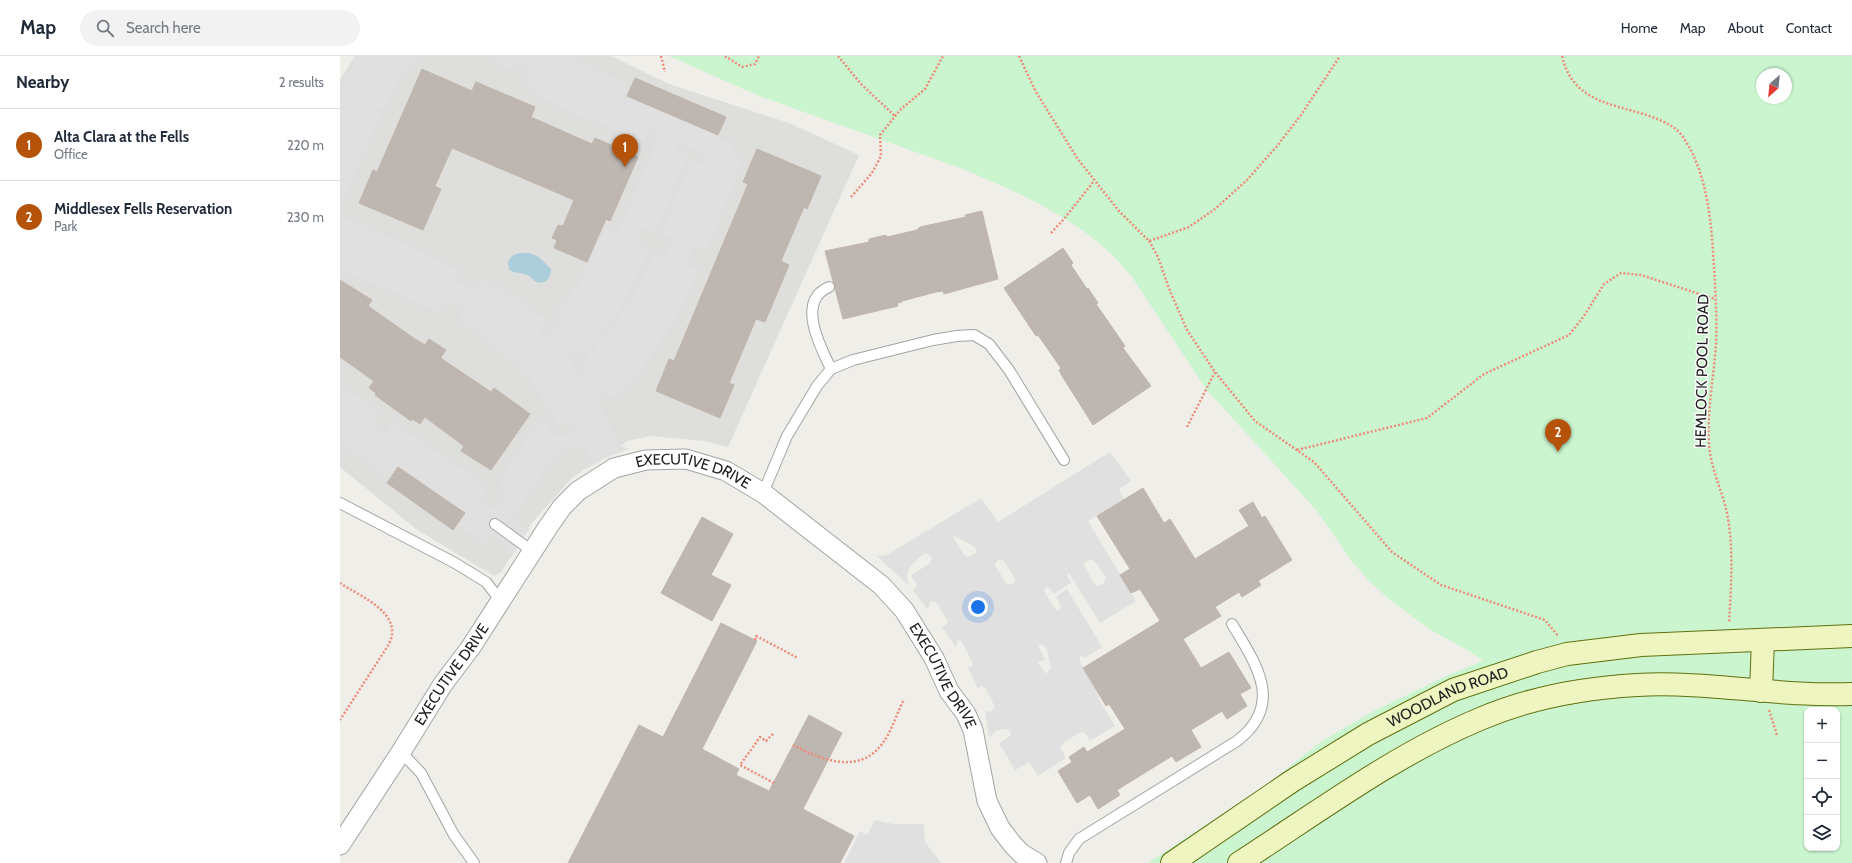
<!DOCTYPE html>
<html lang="en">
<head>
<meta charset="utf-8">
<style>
  :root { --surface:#fff; --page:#f2f2f3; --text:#1f2937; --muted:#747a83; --line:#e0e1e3; --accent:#b45309 }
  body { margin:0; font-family:Cabin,sans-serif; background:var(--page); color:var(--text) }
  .controls { position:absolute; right:12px; bottom:12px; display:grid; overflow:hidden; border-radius:8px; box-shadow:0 1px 3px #0004 }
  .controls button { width:36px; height:36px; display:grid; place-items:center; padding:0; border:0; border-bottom:1px solid var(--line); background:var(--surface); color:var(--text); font:20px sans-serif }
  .compass { position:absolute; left:1416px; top:12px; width:36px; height:36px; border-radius:50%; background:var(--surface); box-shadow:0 1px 3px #0004; rotate:207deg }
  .you { position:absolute; left:638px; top:551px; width:14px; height:14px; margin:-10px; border:3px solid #fff; border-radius:50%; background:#1a73e8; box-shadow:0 0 0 6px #1a73e833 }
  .badge { display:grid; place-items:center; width:26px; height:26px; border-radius:50%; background:var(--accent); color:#fff; font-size:13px; font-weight:700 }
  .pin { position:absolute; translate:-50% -33px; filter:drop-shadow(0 1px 2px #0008) }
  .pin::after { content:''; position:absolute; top:21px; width:14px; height:12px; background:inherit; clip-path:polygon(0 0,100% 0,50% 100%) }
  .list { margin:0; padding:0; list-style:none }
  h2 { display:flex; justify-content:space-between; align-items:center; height:52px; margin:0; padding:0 16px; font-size:17px }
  h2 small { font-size:13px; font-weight:400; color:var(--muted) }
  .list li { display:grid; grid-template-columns:26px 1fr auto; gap:12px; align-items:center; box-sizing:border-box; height:72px; padding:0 16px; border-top:1px solid var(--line) }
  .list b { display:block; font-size:15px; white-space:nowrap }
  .list p { margin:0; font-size:13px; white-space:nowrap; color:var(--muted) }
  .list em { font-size:13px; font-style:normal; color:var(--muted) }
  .icon { flex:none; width:22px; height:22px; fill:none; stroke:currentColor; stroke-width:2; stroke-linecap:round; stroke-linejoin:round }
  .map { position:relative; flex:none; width:1512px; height:807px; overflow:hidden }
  header { display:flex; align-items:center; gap:24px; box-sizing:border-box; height:56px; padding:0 20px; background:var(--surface); border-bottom:1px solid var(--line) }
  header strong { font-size:19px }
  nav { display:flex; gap:22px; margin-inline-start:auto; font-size:14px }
  .search { width:280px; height:36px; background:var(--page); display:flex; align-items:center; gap:10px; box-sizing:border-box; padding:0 14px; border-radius:22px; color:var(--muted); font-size:15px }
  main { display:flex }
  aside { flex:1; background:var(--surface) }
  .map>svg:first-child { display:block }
  .residential { fill:#dededd }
  .park { fill:#caf5cf; fill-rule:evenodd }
  .parking { fill:#e0e0e0; fill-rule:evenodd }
  .water { fill:#accdda }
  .building { fill:#bdb6b1; stroke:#c1b6ab }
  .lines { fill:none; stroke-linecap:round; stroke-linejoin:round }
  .lane-casing { stroke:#a4a4a4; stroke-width:12 }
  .street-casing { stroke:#a4a4a4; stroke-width:21 }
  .secondary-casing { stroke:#61700f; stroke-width:24 }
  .path { stroke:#ee8c7b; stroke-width:2.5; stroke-dasharray:2 2; stroke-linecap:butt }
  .lane { stroke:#fff; stroke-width:10 }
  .street { stroke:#fff; stroke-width:19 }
  .secondary { stroke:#eff5c1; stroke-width:22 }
  .labels { text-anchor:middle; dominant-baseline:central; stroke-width:3; stroke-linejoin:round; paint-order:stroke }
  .street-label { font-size:15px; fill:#202020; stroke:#fff }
</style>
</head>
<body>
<header>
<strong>Map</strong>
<div class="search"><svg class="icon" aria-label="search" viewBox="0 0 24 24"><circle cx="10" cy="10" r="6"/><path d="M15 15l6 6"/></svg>Search here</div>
<nav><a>Home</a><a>Map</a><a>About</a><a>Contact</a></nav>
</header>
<main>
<aside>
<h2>Nearby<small>2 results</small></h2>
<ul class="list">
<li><span class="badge">1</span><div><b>Alta Clara at the Fells</b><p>Office</p></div><em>220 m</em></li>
<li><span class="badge">2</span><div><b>Middlesex Fells Reservation</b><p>Park</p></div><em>230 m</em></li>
</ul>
</aside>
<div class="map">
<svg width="1512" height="807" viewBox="0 0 1512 807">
  <rect width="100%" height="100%" fill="#f0eee8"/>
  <polygon class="residential" points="15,0 271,0 329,28 449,67 519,99 388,391 364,385 310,380 288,385 232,422 191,468 161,516 154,520 76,473 0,411 0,24"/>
  <path class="park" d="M 329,0 L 1512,0 L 1512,807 L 808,807 L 930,726 L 982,685 L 1032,656 L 1106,620 L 1143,605 L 1129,595 L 1089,573 L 1049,543 L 1029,525 L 1011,504 L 977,455 L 866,333 L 794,224 C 754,169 684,139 623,113 L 419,40 ZM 1422,18 L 1446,18 L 1446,42 L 1422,42 ZM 1467,654 L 1497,654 L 1497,792 L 1467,792 Z"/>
  <g class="parking">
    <polygon points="17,0 83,0 70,9 58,23 43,55 32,50 29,51 29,54 41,60 0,148 0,33"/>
    <path d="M 149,0 L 229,0 L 255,14 L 287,28 L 283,39 L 284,42 L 288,41 L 378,79 L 377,82 L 380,84 L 396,90 L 391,98 L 392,100 L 403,104 L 367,192 L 355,188 L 353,189 L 346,210 L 357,215 L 336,262 L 308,304 L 287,330 L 273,343 L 265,334 L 259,338 L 256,343 L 278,387 L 285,392 L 289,393 L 268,401 L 248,412 L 251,403 L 248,395 L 245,393 L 239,390 L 229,391 L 217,397 L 174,457 L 173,466 L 176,470 L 182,473 L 190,472 L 170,503 L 171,498 L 166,488 L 150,476 L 143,486 L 117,468 L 125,457 L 58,411 L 51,422 L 0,386 L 0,330 L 39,356 L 31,368 L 45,378 L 54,366 L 117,412 L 118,411 L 133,422 L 133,424 L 146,432 L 140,441 L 139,445 L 152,453 L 155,453 L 161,450 L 167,442 L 160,425 L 198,368 L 204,365 L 210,379 L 212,382 L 238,374 L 238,371 L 231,363 L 219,369 L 191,323 L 178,308 L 143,278 L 119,265 L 126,252 L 107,245 L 100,256 L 0,213 L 0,159 L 120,215 L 116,224 L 117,228 L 136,235 L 142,224 L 171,239 L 207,266 L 199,275 L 202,279 L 207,281 L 212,278 L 219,270 L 224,268 L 224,266 L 215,257 L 237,231 L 265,173 L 277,178 L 279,177 L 317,84 L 317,78 L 314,74 L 310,73 L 305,85 L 224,53 L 212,47 L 184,26 L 191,14 L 180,4 L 176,4 L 169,14 ZM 339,89 L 342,89 L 363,98 L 367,103 L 367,106 L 364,108 L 352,104 L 321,178 L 333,184 L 328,198 L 325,200 L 314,196 L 293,240 L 275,269 L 266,281 L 241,308 L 249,320 L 245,323 L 242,322 L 226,300 L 226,295 L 228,291 L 231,290 L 239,300 L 262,277 L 287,240 L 309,194 L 296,186 L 301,174 L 303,171 L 316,176 L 347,102 L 335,95 Z"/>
    <path d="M 770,396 L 791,425 L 779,433 L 784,443 L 748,465 L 796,545 L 760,567 L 729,517 L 727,519 L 731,527 L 714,538 L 708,531 L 705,533 L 704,535 L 715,553 L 719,555 L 721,550 L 716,541 L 727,533 L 762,591 L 745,602 L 741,600 L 739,604 L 759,641 L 758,642 L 775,670 L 750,685 L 745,677 L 741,676 L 724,686 L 721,690 L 721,693 L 726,702 L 698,720 L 689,706 L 675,714 L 659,687 L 671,679 L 669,674 L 666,673 L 657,674 L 649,682 L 645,655 L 650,656 L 655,651 L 645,631 L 641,630 L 638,633 L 628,612 L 632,610 L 633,607 L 621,585 L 618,584 L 616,591 L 602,571 L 606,569 L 608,565 L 596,546 L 590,546 L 588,554 L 573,534 L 576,532 L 577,529 L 571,519 L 589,508 L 592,503 L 591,500 L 585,497 L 570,510 L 567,520 L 569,530 L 537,500 L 547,499 L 641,442 L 658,466 ZM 612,479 L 635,491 L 637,496 L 628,501 L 624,499 ZM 660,503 L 663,504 L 676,524 L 672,529 L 666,527 L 655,509 L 658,504 ZM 751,503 L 756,506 L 766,522 L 763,528 L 757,530 L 754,527 L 744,510 L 745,506 ZM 703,588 L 707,594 L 711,612 L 707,617 L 705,617 L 698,607 L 705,603 L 699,591 L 699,589 Z"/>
    <polygon points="535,764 553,768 584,768 585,786 601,807 504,807 520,775 527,779"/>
  </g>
  <path class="water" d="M 189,197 L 199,201 L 211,213 C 211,221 206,229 197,226 C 193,225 191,220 187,219 C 180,216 174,218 169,213 L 168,206 C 172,196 180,197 189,197 Z"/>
  <g class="building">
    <polygon points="82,13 132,35 136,26 195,51 191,61 252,88 255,82 298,101 270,165 266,163 247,206 214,192 217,184 212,182 218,169 223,170 234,144 112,92 95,130 101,133 83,174 19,147 33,114 37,116"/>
    <polygon points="295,22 386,61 378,79 287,40"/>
    <polygon points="417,93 481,120 467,153 464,151 441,205 449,209 425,266 416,263 389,327 394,329 380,362 316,335 329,303 334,305 408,128 403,126"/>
    <polygon points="642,155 658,223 604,238 603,235 596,236 562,245 562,246 557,247 558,250 503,263 485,195 529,186 529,183 546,179 547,181 577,174 580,171 626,161 625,159"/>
    <polygon points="723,192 733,207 731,209 747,233 748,232 758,247 756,248 785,290 783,292 811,330 753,369 722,320 719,314 721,312 698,279 696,280 664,232"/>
    <polygon points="0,224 32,244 28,250 75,283 85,289 89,283 106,294 101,301 102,303 151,336 154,332 190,358 151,414 121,395 124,390 85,361 80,368 72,363 71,365 35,339 36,337 29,332 34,325 0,301"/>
    <polygon points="58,411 125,457 113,474 47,427"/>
    <polygon points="803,432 824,467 830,463 855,503 909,470 899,454 913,446 922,462 925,460 952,504 918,525 921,529 902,541 899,536 875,551 881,560 843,583 861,612 889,596 911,632 900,638 907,650 887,663 882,655 851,674 861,691 836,706 832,700 777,734 780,739 758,753 750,739 737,747 718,715 732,706 729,701 744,691 747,696 785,673 769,648 766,650 743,612 820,565 800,533 791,537 780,519 790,513 757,460"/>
    <polygon points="362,461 393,478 371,519 391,529 372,565 321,537"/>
    <polygon points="381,567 417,585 362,693 399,713 396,719 429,735 469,659 502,677 463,753 514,780 500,807 228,807 299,669 323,681"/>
  </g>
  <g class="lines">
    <g class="lane-casing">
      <g id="lane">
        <path d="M 489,231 C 456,245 480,290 491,313"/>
        <polyline points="423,437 447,380 477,330 491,313 513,304 593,284 617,280 634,279 649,288 669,314 724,404"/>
        <polyline points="0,447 115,507 146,526 160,544"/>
        <polyline points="155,468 192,495"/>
        <polyline points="61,696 81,717 114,779 134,807"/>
        <path d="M 726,807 L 729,797 L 739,783 L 897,685 C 945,648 916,608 892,568"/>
      </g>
    </g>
    <g class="street-casing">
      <g id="street">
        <path id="s1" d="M 0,789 L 61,696 L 103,628 L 131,591 L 208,471 L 222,451 L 238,435 L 274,412 L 306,404 L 346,403 L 386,415 L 423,437 L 541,529 L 564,554 L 594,602 L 609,635 L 626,658 L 633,674 L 647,745 L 660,772 L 673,789 L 682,798 L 697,807"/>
      </g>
    </g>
    <g class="secondary-casing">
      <g id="secondary">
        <polyline points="1421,635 1423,584"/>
        <path id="s2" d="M 832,807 L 952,725 L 1028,678 L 1113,634 L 1197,606 L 1227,598 L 1301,589 L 1512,580"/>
        <path d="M 899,807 C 977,757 1054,699 1140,663 C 1189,642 1244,632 1297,629 C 1369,625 1440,641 1512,638"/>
      </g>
    </g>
    <g class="path">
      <polyline points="321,0 325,16"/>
      <polyline points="385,0 402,11 415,8 419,0"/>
      <polyline points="498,0 521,28 555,60"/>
      <polyline points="679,0 696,36 737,102 779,155 809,185 849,171 875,153 907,124 937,90 961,59 1000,0"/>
      <path d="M 1222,0 C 1234,52 1283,47 1322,65 C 1330,69 1338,73 1343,81 C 1371,122 1372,180 1375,228 C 1376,248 1377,268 1376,287 C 1374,320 1367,354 1369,387 C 1370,411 1382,434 1387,457 C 1394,493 1391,530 1389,567"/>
      <polyline points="511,141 532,117 541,100 540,79 560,54 585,33 603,0"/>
      <polyline points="711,177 724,163 754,125"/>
      <polyline points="809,185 818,201 830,235 847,274 875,316 915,365 974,406 1052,496 1101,529 1205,564 1218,580"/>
      <polyline points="847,371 875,316"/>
      <polyline points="957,394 1087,362 1144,318 1229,279 1244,260 1264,228 1281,217 1301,219 1375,243"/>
      <path d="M 0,527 C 21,541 64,557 49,588 L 0,664"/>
      <polyline points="415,584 416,580 458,602"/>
      <polyline points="1429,654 1437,679"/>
      <path d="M 453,689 C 482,704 519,719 542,688 C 552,675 557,657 564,643"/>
      <polyline points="434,727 400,709 420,681 426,685 434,677"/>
    </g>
    <use href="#lane" class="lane"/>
    <use href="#street" class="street"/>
    <use href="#secondary" class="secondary"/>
  </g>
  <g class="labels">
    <g class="street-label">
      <text transform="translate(1362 315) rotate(-89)">HEMLOCK POOL ROAD</text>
      <text stroke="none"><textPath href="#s1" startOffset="552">EXECUTIVE DRIVE</textPath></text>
      <text stroke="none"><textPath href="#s1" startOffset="204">EXECUTIVE DRIVE</textPath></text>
      <text stroke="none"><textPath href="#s1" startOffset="888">EXECUTIVE DRIVE</textPath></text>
      <text stroke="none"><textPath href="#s2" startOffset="323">WOODLAND ROAD</textPath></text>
    </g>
  </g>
</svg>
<div class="controls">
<button>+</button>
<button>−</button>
<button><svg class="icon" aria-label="locate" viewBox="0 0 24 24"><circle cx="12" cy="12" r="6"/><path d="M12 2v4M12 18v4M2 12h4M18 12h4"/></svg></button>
<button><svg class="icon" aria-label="layers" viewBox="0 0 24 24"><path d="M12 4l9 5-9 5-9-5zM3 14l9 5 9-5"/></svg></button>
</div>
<svg class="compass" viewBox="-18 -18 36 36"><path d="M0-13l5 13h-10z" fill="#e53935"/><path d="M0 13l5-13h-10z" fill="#747a83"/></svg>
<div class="you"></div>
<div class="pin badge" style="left:285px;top:111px">1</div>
<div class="pin badge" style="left:1218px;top:396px">2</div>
</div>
</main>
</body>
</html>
